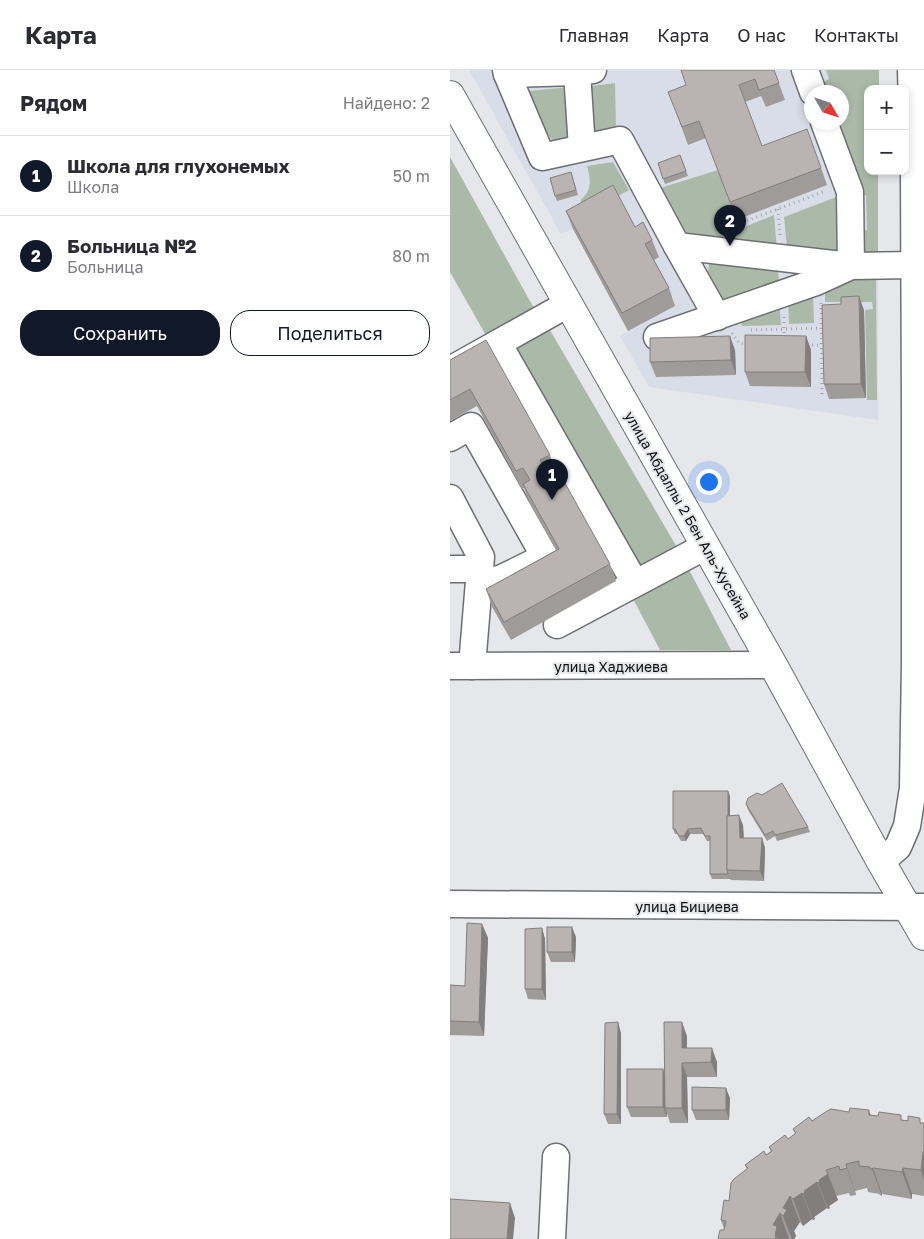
<!DOCTYPE html>
<html lang="ru">
<head>
<meta charset="utf-8">
<style>
  :root { --surface:#fff; --page:#f2f2f3; --text:#2b2b33; --muted:#7c7c81; --line:#e1e1e2; --accent:#111827 }
  body { margin:0; font-family:"Golos Text",sans-serif; background:var(--page); color:var(--text) }
  .controls { position:absolute; right:15px; top:15px; display:grid; overflow:hidden; border-radius:10px; box-shadow:0 2px 8px #0003 }
  .controls button { width:45px; height:45px; display:grid; place-items:center; padding:0; border:0; border-bottom:1px solid var(--line); background:var(--surface); color:var(--text); font:25px sans-serif }
  .compass { position:absolute; left:354px; top:15px; width:45px; height:45px; border-radius:50%; background:var(--surface); box-shadow:0 2px 8px #0003; rotate:129deg }
  .you { position:absolute; left:258px; top:411px; width:18px; height:18px; margin:-12px; border:4px solid #fff; border-radius:50%; background:#1a73e8; box-shadow:0 0 0 8px #1a73e833 }
  .badge { display:grid; place-items:center; width:32px; height:32px; border-radius:50%; background:var(--accent); color:#fff; font-size:16px; font-weight:700 }
  .pin { position:absolute; translate:-50% -41px; filter:drop-shadow(0 1px 2px #0008) }
  .pin::after { content:''; position:absolute; top:26px; width:18px; height:15px; background:inherit; clip-path:polygon(0 0,100% 0,50% 100%) }
  .list { margin:0; padding:0; list-style:none }
  h2 { display:flex; justify-content:space-between; align-items:center; height:65px; margin:0; padding:0 20px; font-size:21px }
  h2 small { font-size:16px; font-weight:400; color:var(--muted) }
  .list li { display:grid; grid-template-columns:32px 1fr auto; gap:15px; align-items:center; box-sizing:border-box; height:80px; padding:0 20px; border-top:1px solid var(--line) }
  .list b { display:block; font-size:19px; white-space:nowrap }
  .list p { margin:0; font-size:16px; white-space:nowrap; color:var(--muted) }
  .list em { font-size:16px; font-style:normal; color:var(--muted) }
  .actions { display:flex; gap:10px; padding:15px 20px }
  .actions a { flex:1; padding:11px 0; border:1px solid var(--accent); border-radius:20px; text-align:center; font-size:18px; color:var(--accent) }
  .actions .main { background:var(--accent); color:#fff }
  .map { position:relative; flex:none; width:474px; height:1169px; overflow:hidden }
  header { display:flex; align-items:center; gap:30px; box-sizing:border-box; height:70px; padding:0 25px; background:var(--surface); border-bottom:1px solid var(--line) }
  header strong { font-size:24px }
  nav { display:flex; gap:28px; margin-inline-start:auto; font-size:18px }
  main { display:flex }
  aside { flex:1; background:var(--surface) }
  .map>svg:first-child { display:block }
  .built { fill:#d9dde8; fill-rule:evenodd }
  .green { fill:#abbaa8 }
  .lines { fill:none; stroke-linecap:round; stroke-linejoin:round }
  .minor-casing { stroke:#6d6f73; stroke-width:29 }
  .major-casing { stroke:#6d6f73; stroke-width:30 }
  .path { stroke:#a5a5a9; stroke-width:3; stroke-dasharray:1 4; stroke-linecap:butt }
  .minor { stroke:#fff; stroke-width:26 }
  .major { stroke:#fff; stroke-width:28 }
  .wall { fill:#9f9b99 }
  .shaded-wall { fill:#827e7d }
  .building { fill:#b9b4b2; stroke:#827e7d }
  .labels { text-anchor:middle; dominant-baseline:central; stroke-width:4; stroke-linejoin:round; paint-order:stroke }
  .street-label { font-size:14px; fill:#0f0f11; stroke:#e6e7eb }
</style>
</head>
<body>
<header>
<strong>Карта</strong>
<nav><a>Главная</a><a>Карта</a><a>О нас</a><a>Контакты</a></nav>
</header>
<main>
<aside>
<h2>Рядом<small>Найдено: 2</small></h2>
<ul class="list">
<li><span class="badge">1</span><div><b>Школа для глухонемых</b><p>Школа</p></div><em>50 m</em></li>
<li><span class="badge">2</span><div><b>Больница №2</b><p>Больница</p></div><em>80 m</em></li>
</ul>
<div class="actions"><a class="main">Сохранить</a><a>Поделиться</a></div>
</aside>
<div class="map">
<svg width="474" height="1169" viewBox="0 0 474 1169">
  <rect width="100%" height="100%" fill="#e6e7eb"/>
  <path class="built" d="M 19,0 L 429,0 L 429,19 L 418,19 L 418,101 L 428,101 L 428,350 L 199,317 L 170,266 L 178,261 L 123,159 L 111,164 ZM 362,22 L 392,22 L 392,52 L 362,52 Z"/>
  <g class="green">
    <polygon points="376,0 429,0 429,19 418,19 418,101 428,101 428,188 410,184 408,161 417,160 416,125 407,126 381,53 392,52 392,22 369,22 367,16 379,9"/>
    <polygon points="165,13 166,57 138,64 135,17"/>
    <polygon points="119,17 125,67 102,70 69,22"/>
    <polygon points="0,87 86,242 38,269 0,202"/>
    <path d="M 163,92 L 179,120 L 135,145 L 131,130 C 142,119 141,112 137,96 Z"/>
    <polygon points="268,100 286,150 268,173 241,168 223,153 207,119"/>
    <polygon points="389,126 390,182 337,179 334,147"/>
    <polygon points="324,145 327,180 278,174 292,158"/>
    <polygon points="264,191 328,198 329,216 270,232 257,207 259,195"/>
    <polygon points="426,205 427,330 417,330 415,240 423,239 422,232 375,232 375,221 383,211"/>
    <polygon points="363,224 364,253 339,254 338,227"/>
    <polygon points="329,231 331,255 292,256 290,245"/>
    <polygon points="97,255 228,479 184,503 57,276"/>
    <polygon points="236,494 281,580 210,580 181,525"/>
  </g>
  <g class="lines">
    <g class="minor-casing">
      <g id="minor">
        <polyline points="56,0 57,4 92,87 170,70 227,176 267,247"/>
        <polyline points="355,0 363,22"/>
        <polyline points="127,2 132,78"/>
        <polyline points="57,4 127,2 143,0"/>
        <polyline points="227,176 401,196 400,122 374,52"/>
        <polyline points="207,267 366,212 401,196 464,195"/>
        <polyline points="48,273 185,513"/>
        <polyline points="0,300 118,234"/>
        <polyline points="0,368 21,356 95,487 52,508 29,514"/>
        <polyline points="0,428 31,487 22,596"/>
        <polyline points="0,499 30,499"/>
        <polyline points="107,555 256,476"/>
        <polyline points="0,596 323,595"/>
        <polyline points="431,792 448,777 457,756 463,718 465,593 465,344 464,104 461,0"/>
        <polyline points="0,834 474,837"/>
        <polyline points="102,1169 106,1087"/>
      </g>
    </g>
    <g class="major-casing">
      <polyline id="major" points="0,25 323,595 431,792 474,866"/>
    </g>
    <g class="path">
      <polyline points="328,139 330,166"/>
      <polyline points="286,160 291,153 375,121"/>
      <polyline points="371,233 372,328"/>
      <polyline points="334,247 334,268"/>
      <polyline points="301,260 371,258"/>
      <polyline points="282,263 289,273 298,274"/>
      <polyline points="357,275 371,275"/>
    </g>
    <use href="#minor" class="minor"/>
    <use href="#major" class="major"/>
  </g>
  <g class="wall">
    <polygon points="324,0 335,30 316,37 311,26 295,32 312,76 371,98 377,115 286,150 256,68 238,75 225,39 236,15"/>
    <polygon points="230,85 238,106 215,114 208,93"/>
    <polygon points="121,102 128,125 107,131 105,126"/>
    <polygon points="116,141 185,157 202,170 209,187 204,190 219,218 225,236 178,261 123,159"/>
    <polygon points="414,240 416,328 379,329 374,314"/>
    <polygon points="356,266 361,280 361,317 300,316 295,302"/>
    <polygon points="285,280 286,305 206,307 200,292"/>
    <polygon points="0,290 100,385 104,398 160,494 166,511 61,570 42,537 36,519 106,480 79,432 74,418 72,419 27,336 0,351"/>
    <polygon points="280,726 280,746 293,755 294,768 312,768 315,778 314,811 281,810 280,809 262,809 260,804 260,771 257,771 253,764 240,764 236,771 231,771 227,764 225,764 223,759"/>
    <polygon points="296,734 358,757 360,762 327,771 325,766 317,771 298,740"/>
    <polygon points="32,854 38,868 34,966 0,965 0,915 15,916"/>
    <polygon points="92,858 95,869 96,930 78,929 75,919"/>
    <polygon points="126,867 125,892 101,892 97,882"/>
    <polygon points="171,963 171,1054 158,1054 154,1044"/>
    <polygon points="237,966 237,978 267,992 267,1007 237,1007 238,1053 220,1053 217,1043 217,1047 181,1047 177,1037 215,1005"/>
    <polygon points="280,1028 279,1050 246,1050 242,1040"/>
    <polygon points="419,1040 421,1045 474,1053 474,1126 462,1124 462,1129 432,1124 432,1126 430,1125 429,1124 418,1122 417,1118 405,1121 406,1125 400,1126 399,1123 386,1126 388,1130 379,1136 380,1138 378,1139 377,1138 364,1147 365,1149 363,1150 362,1149 353,1156 350,1152 344,1161 346,1166 344,1169 268,1169 274,1159 271,1150 279,1131 297,1099 295,1095 316,1085 321,1082 319,1077 338,1069 345,1064 343,1059 362,1051 399,1042"/>
  </g>
  <g class="shaded-wall">
    <polygon points="409,226 414,240 416,328 411,314"/>
    <polygon points="280,266 285,280 286,305 281,290"/>
    <polygon points="356,266 361,280 361,317 355,302"/>
    <polygon points="278,721 280,726 280,800 278,800"/>
    <polygon points="289,745 293,755 294,779 290,768"/>
    <polygon points="238,759 240,764 236,771 234,766"/>
    <polygon points="312,768 315,778 314,811 310,801"/>
    <polygon points="32,854 38,868 34,966 29,952"/>
    <polygon points="122,857 126,867 125,892 122,882"/>
    <polygon points="92,858 95,869 96,930 92,919"/>
    <polygon points="168,952 171,963 171,1054 167,1044"/>
    <polygon points="232,952 237,966 237,992 232,978"/>
    <polygon points="262,978 267,992 267,1007 261,992"/>
    <polygon points="232,993 237,1007 238,1053 232,1038"/>
    <polygon points="213,999 216,1009 215,1038 217,1043 217,1047 213,1037"/>
    <polygon points="276,1018 280,1028 279,1050 276,1040"/>
    <polygon points="473,1082 474,1085 474,1110 471,1100"/>
    <polygon points="396,1094 405,1121 406,1125 397,1098"/>
    <polygon points="423,1098 432,1124 432,1126 422,1099"/>
    <polygon points="453,1098 462,1124 462,1129 452,1102"/>
    <polygon points="378,1104 388,1130 379,1136 380,1138 378,1139 368,1113 369,1110"/>
    <polygon points="367,1112 377,1138 364,1147 365,1149 363,1150 353,1124 354,1121"/>
    <polygon points="352,1123 362,1149 353,1156 343,1129"/>
    <polygon points="340,1126 350,1152 344,1161 346,1166 344,1169 342,1169 333,1146 333,1138"/>
    <polygon points="60,1133 65,1148 63,1169 57,1169"/>
    <polygon points="330,1143 339,1169 326,1169 323,1155"/>
  </g>
  <g class="building">
    <polygon points="231,0 324,0 329,13 309,20 305,9 289,15 312,76 357,59 371,98 280,132 249,51 232,57 218,22 236,15"/>
    <polygon points="230,85 236,101 213,109 208,93"/>
    <polygon points="121,102 126,120 105,126 100,108"/>
    <polygon points="163,115 185,157 193,152 202,170 195,174 219,218 172,243 116,141"/>
    <polygon points="409,226 411,314 374,314 372,235 391,234 391,227"/>
    <polygon points="295,265 356,266 355,302 295,302"/>
    <polygon points="280,266 281,290 200,292 200,268"/>
    <polygon points="36,270 100,385 90,390 97,402 106,397 160,494 54,552 36,519 109,479 73,414 80,410 73,398 66,401 20,319 0,330 0,290"/>
    <polygon points="332,713 358,757 325,765 323,761 315,765 296,734 298,728 307,723 312,725"/>
    <polygon points="223,721 278,721 278,746 277,746 277,800 278,804 260,804 260,766 255,766 251,758 238,759 234,766 229,766 225,759 223,759"/>
    <polygon points="289,745 290,768 312,768 310,801 277,800 277,746"/>
    <polygon points="17,853 32,854 29,952 0,951 0,915 15,916"/>
    <rect x="97" y="857" width="25" height="25"/>
    <polygon points="92,858 92,919 75,919 75,859"/>
    <polygon points="168,952 167,1044 154,1044 155,953"/>
    <polygon points="214,952 232,952 232,978 262,978 261,992 232,993 232,1038 215,1038"/>
    <rect x="177" y="999" width="36" height="38"/>
    <polygon points="242,1017 276,1018 276,1040 242,1040"/>
    <polygon points="400,1038 419,1040 419,1045 428,1046 429,1042 451,1045 451,1050 458,1051 458,1046 470,1048 470,1053 474,1053 474,1082 473,1082 471,1100 453,1098 452,1102 423,1098 422,1099 420,1099 420,1097 409,1096 409,1091 396,1094 397,1098 390,1100 389,1096 376,1100 378,1104 369,1110 370,1111 368,1113 367,1112 354,1121 355,1122 353,1124 352,1123 343,1129 340,1126 333,1138 337,1140 333,1146 330,1143 323,1155 327,1156 325,1167 327,1168 327,1169 268,1169 270,1160 274,1160 276,1151 271,1150 274,1130 279,1131 281,1113 284,1109 298,1098 295,1095 314,1081 316,1085 322,1081 319,1077 335,1065 338,1069 346,1063 343,1059 359,1047 362,1051 377,1041 381,1039 399,1042"/>
    <polygon points="0,1129 60,1133 57,1169 0,1169"/>
  </g>
  <g class="labels">
    <g class="street-label">
      <text transform="translate(238 445) rotate(60)">улица Абдаллы 2 Бен Аль-Хусейна</text>
      <text x="161" y="596">улица Хаджиева</text>
      <text x="237" y="836">улица Бициева</text>
    </g>
  </g>
</svg>
<div class="controls">
<button>+</button>
<button>−</button>
</div>
<svg class="compass" viewBox="-18 -18 36 36"><path d="M0-13l5 13h-10z" fill="#e53935"/><path d="M0 13l5-13h-10z" fill="#7c7c81"/></svg>
<div class="you"></div>
<div class="pin badge" style="left:102px;top:430px">1</div>
<div class="pin badge" style="left:280px;top:176px">2</div>
</div>
</main>
</body>
</html>
